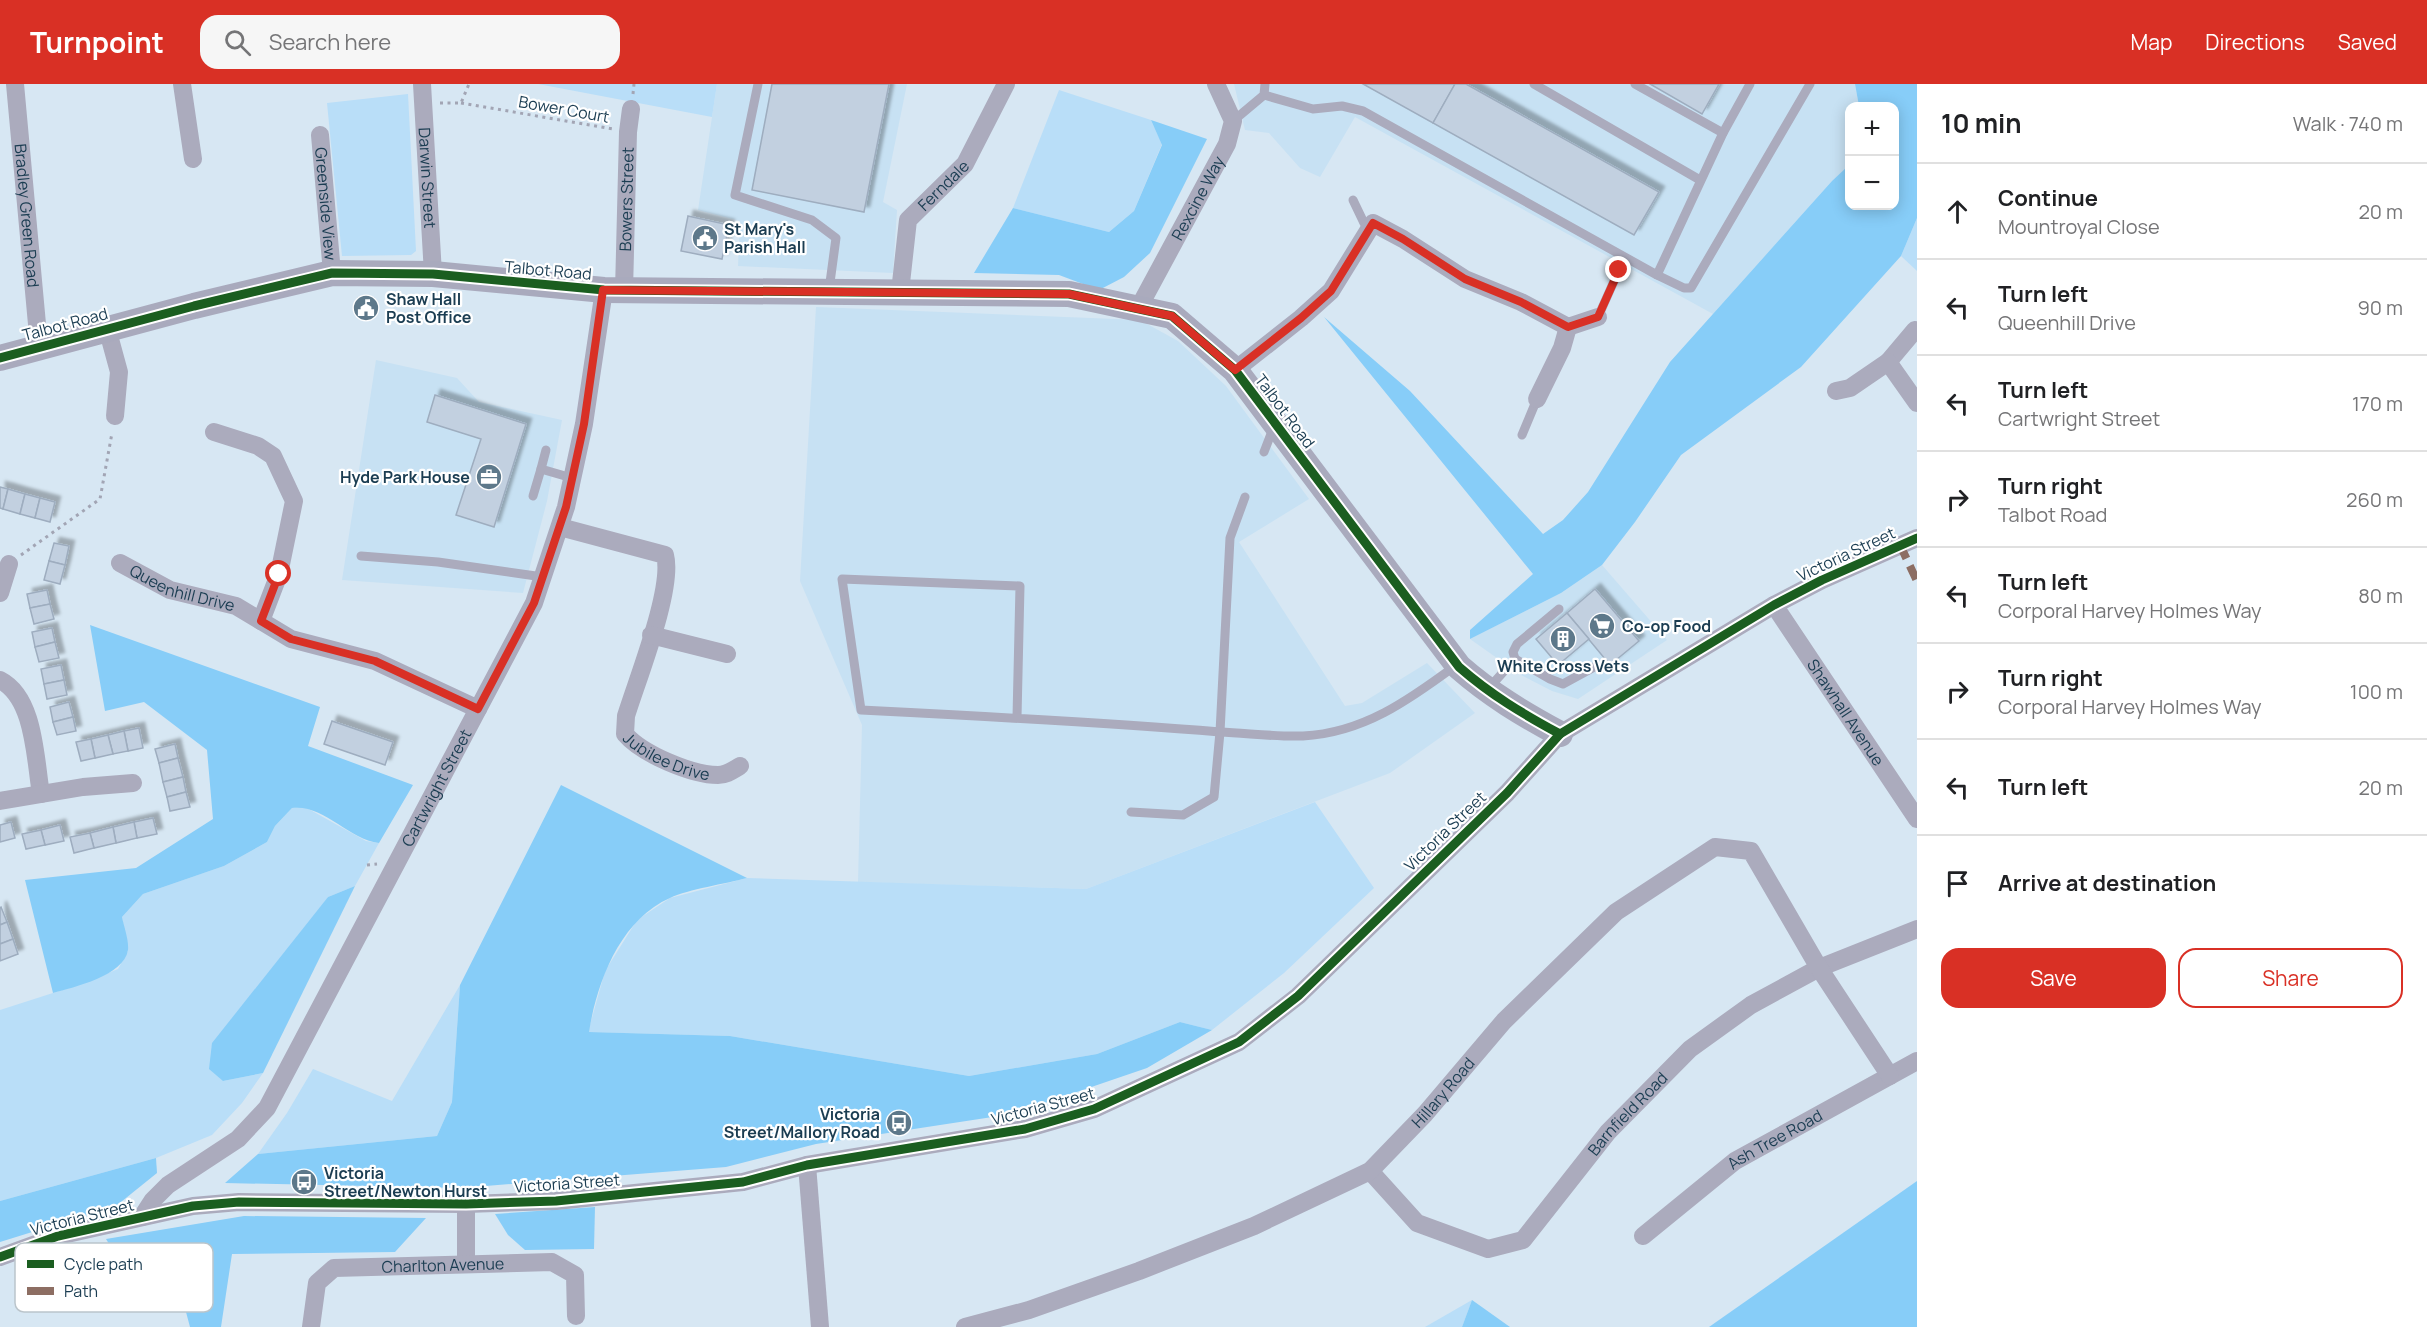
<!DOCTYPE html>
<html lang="en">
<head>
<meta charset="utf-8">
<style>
  :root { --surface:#fff; --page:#f6f6f6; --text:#202124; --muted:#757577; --line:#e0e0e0; --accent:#d93025 }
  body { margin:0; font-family:Manrope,sans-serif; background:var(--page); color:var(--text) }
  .controls { position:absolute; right:18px; top:18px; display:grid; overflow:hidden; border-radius:12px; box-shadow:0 3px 15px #0003 }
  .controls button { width:54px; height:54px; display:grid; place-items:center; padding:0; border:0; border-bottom:2px solid var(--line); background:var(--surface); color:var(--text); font:30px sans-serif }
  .stop { position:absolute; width:18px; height:18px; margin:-14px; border:4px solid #d93025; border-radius:50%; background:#fff }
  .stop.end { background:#d93025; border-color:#fff; box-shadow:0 2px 6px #0008 }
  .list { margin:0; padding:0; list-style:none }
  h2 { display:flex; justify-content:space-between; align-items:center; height:78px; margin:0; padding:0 24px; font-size:26px }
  h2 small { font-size:20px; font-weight:400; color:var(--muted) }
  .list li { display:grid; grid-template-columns:39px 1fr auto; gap:18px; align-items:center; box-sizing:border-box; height:96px; padding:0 24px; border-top:2px solid var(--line) }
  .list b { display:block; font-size:22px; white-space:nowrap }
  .list p { margin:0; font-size:20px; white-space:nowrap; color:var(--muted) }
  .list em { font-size:20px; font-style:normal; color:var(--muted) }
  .actions { display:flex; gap:12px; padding:18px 24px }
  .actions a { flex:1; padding:14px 0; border:2px solid var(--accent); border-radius:18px; text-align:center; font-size:21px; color:var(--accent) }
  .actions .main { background:var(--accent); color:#fff }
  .icon { flex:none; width:33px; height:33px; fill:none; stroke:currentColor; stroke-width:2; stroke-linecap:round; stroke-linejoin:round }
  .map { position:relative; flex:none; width:1917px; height:1243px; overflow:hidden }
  header { display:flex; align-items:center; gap:36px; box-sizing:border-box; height:84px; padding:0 30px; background:var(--accent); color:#fff }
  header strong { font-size:28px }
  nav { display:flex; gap:33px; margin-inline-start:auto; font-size:21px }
  .search { width:420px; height:54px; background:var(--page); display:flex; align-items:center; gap:15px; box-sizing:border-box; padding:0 21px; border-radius:18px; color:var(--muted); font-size:22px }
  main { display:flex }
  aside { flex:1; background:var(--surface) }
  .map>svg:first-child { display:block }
  .built { fill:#c7e1f3 }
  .green { fill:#b9def8 }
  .forest { fill:#87cdf8 }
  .building { fill:#c2d0e0; stroke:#9eadbf; stroke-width:1.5; filter:url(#shadow) }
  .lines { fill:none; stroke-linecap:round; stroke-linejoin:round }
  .path { stroke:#a2a5b4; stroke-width:3; stroke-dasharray:3 4.5; stroke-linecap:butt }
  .lane { stroke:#ababbd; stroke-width:9 }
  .street { stroke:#ababbd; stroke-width:18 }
  .secondary { stroke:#a9aabd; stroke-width:26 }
  .quiet { stroke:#8d6e63; stroke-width:8; stroke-dasharray:15 8; stroke-linecap:butt }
  .cycleway-casing { stroke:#fff; stroke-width:13 }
  .cycleway { stroke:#1b5e20; stroke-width:9 }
  .route { stroke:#d93025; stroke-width:8 }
  .labels { text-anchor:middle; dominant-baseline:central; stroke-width:4.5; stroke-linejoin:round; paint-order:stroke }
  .street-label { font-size:16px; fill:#1b3d52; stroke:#fff }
  .poi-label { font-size:16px; font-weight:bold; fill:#1b3d52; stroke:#fff; text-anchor:start }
  .key { fill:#fff; stroke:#bbc5cb; stroke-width:1.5 }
  .key-label { font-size:16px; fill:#1b3d52 }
</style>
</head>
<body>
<header>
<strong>Turnpoint</strong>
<div class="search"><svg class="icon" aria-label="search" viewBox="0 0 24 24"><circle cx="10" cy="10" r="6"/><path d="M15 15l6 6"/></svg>Search here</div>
<nav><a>Map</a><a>Directions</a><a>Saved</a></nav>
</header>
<main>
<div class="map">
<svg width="1917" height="1243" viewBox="0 0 1917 1243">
  <defs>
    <filter id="shadow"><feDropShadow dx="5.5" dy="-5.5" stdDeviation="1.5" flood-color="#0004"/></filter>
  </defs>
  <rect width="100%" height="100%" fill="#d7e7f3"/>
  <g class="built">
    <polygon points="717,0 907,0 883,118 897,126 893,189 738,182 740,137 698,126"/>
    <polygon points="1234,0 1855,0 1859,22 1850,22 1849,81 1832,97 1713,230 1355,33 1320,93 1300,84 1269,49 1245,46"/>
    <polygon points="816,223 1140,236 1178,257 1226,302 1309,415 1239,458 1345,622 1362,619 1427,579 1475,629 1390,689 1086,805 858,798 862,641 800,497"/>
    <polygon points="376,276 457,294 479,318 562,336 547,417 523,509 342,496"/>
    <polygon points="1602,481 1667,556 1578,615 1552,607 1521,591 1470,555 1561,509"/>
  </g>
  <g class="green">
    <polygon points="538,0 717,0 712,33"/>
    <polygon points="1059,6 1151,36 1162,60 1134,127 1109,148 1013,124"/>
    <polygon points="408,10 416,167 411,171 342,172 327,19"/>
    <polygon points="1917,134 1917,187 1901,172"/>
    <polygon points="1315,718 1374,804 1284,889 1212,946 1180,938 1097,970 969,992 730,952 588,948 605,887 637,836 670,814 747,794 1086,805"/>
    <polygon points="305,723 366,757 379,759 355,802 328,813 223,997 263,989 242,1019 212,1051 156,1074 0,1117 0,926 84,899 118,885 128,867 122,833 143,810 224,782 267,758 275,742 292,724"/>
    <polygon points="460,901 452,1018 437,1052 258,1070 287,1029 313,985 392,1017"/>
    <polygon points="1472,1216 1462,1243 1425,1243"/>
  </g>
  <g class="forest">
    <polygon points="1855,0 1917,0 1917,134 1901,172 1801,283 1681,371 1635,438 1602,481 1561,509 1470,555 1470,546 1533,490 1324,233 1410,307 1543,450 1563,436 1588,408 1670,278 1832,97 1849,81 1850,122 1894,122 1894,22 1859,22"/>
    <polygon points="1151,36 1207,55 1150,169 1124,193 1099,206 1059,191 974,189 1013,124 1109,148 1134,127 1162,61"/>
    <path d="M 90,541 L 320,623 L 308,662 L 413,701 L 379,759 C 348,755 324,720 292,724 L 275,742 L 267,758 L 224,782 L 143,810 L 122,833 C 124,843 129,856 128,866 C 124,892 74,903 53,909 L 25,796 L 136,784 L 213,735 L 207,666 L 144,618 L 105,627 Z"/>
    <path d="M 561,701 L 747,794 C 725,800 689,805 670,814 C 620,836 597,898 589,948 L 730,952 L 969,992 L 1097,970 L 1180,938 L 1212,946 L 1147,984 L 1012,1030 L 816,1060 L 726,1083 L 461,1104 L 225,1099 L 258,1070 L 437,1052 L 452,1018 L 460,901 Z"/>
    <polygon points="355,802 263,989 223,997 209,985 212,959 328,813"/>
    <polygon points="156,1074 157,1089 116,1122 0,1158 0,1117"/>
    <polygon points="1917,1097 1917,1243 1709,1243"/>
    <polygon points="595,1123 594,1165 525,1166 508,1151 495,1130"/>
    <polygon points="244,1132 426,1134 395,1168 232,1170 221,1243 190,1243 186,1228 173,1196 152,1189 127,1189 106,1155"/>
    <polygon points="1472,1216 1510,1243 1462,1243"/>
  </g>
  <g class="building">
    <polygon points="772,0 889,0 864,128 752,106"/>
    <polygon points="1363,0 1455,0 1433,39"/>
    <polygon points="1455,0 1466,0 1659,108 1634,151 1433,39"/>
    <polygon points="1650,0 1719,0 1702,30"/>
    <polygon points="688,132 729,141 722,175 681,167"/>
    <polygon points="435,311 526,340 494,443 456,431 481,355 427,338"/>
    <polygon points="0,403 8,405 3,425 0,424"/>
    <polygon points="8,405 25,410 20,430 3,425"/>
    <polygon points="25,410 40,414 35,434 20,430"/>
    <polygon points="40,414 55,418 50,438 35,434"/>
    <polygon points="54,459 69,462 65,481 49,477"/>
    <polygon points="49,477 65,481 60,500 44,496"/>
    <polygon points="1595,505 1639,557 1610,581 1567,529"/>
    <polygon points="47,506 50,520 30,524 27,510"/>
    <polygon points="50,520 54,535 34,540 30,524"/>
    <polygon points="1567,529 1589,555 1558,581 1536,555"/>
    <polygon points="52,544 55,558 35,563 32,548"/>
    <polygon points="55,558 59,574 39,578 35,563"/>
    <polygon points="61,581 64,596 44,600 41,585"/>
    <polygon points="64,596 67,611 47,615 44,600"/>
    <polygon points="69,618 73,633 53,638 50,623"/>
    <polygon points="73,633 76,647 57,651 53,638"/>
    <polygon points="332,637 393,658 385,681 324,660"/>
    <polygon points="139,644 143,664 128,667 124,647"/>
    <polygon points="124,647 128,667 113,670 108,651"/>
    <polygon points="108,651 113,670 95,674 91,655"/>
    <polygon points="91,655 95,674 81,677 76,658"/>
    <polygon points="175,660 178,674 159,679 155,665"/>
    <polygon points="178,674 183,693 163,698 159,679"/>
    <polygon points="183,693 186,708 167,713 163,698"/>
    <polygon points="186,708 190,723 170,727 167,713"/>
    <polygon points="153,734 157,750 137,754 134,738"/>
    <polygon points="11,738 15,754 0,758 0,741"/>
    <polygon points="134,738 137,754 116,759 113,743"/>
    <polygon points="60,741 64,757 45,761 41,746"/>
    <polygon points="113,743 116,759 94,764 90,749"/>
    <polygon points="41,746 45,761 26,765 22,750"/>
    <polygon points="90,749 94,764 74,769 70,753"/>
    <polygon points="1,823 7,838 0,841 0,824"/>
    <polygon points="7,838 13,855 0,860 0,841"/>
    <polygon points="13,855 18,870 0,877 0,860"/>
  </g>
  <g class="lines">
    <g class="path">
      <polyline points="633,10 634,0"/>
      <polyline points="440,19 461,19 469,0"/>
      <polyline points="461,19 613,45"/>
      <polyline points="21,471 100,415 112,349"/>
      <polyline points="367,781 377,780"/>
    </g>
    <g class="lane">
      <polyline points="758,0 735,111 812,136 836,154 829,206"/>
      <polyline points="1534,0 1700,96"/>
      <polyline points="1635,0 1723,49"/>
      <polyline points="1264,11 1313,25 1342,22 1363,27 1657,191 1684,204 1691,204 1810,0"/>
      <polyline points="1233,37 1264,11 1265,0"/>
      <polyline points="1353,116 1364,139 1373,139"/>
      <polyline points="1657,191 1723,49 1750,0"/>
      <polyline points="1598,233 1619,186"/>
      <polyline points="1522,351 1537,315"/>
      <polyline points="546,366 541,385 572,394"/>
      <polyline points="1264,368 1274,342"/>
      <polyline points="533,412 541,385"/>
      <polyline points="361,472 438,478 543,493"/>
      <polyline points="1515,575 1550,595 1563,600 1596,582"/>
      <polyline points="1488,605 1515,575 1513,568 1517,560 1559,525"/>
      <path d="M 1017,633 L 1020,502 L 842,495 L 861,626 C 981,632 1100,638 1220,648 L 1230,454 L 1245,413"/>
      <path d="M 1131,728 L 1183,731 L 1214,713 L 1220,648 C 1247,649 1275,653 1303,652 C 1363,649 1409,616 1455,582"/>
    </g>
    <g class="street">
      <path id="s1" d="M 15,0 L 39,262"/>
      <polyline points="182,0 193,75"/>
      <path id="s2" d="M 422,0 L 433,190"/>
      <path id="s3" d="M 320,51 L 332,189"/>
      <path id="s4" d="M 624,207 L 628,48 L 631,25"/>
      <path id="s5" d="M 900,208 L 908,136 L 965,80 L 1006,0"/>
      <path id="s6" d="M 1138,225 L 1227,60 L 1233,37 L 1216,0"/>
      <polyline points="107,244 119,288 115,332"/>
      <polyline points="1888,278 1915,246"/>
      <polyline points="1235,286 1301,234 1331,207 1373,139 1403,155 1465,195 1521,218 1568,243"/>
      <polyline points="1836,307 1850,304 1888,278 1917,319"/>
      <polyline points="1537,315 1562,264 1568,243 1598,233"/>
      <polyline points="214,348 258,362 273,372 294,417 279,490 261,537"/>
      <path id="s7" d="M 560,443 L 665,471 C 674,504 637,596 626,632 L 625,650 C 642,670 692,691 718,691 C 727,691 733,686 740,682"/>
      <path id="s8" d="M 120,479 L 170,506 L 236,522 L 291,555 L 375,577 L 478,625"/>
      <polyline points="0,509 9,480"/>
      <path id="s9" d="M 1774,521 L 1917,735"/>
      <polyline points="651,551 727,570"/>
      <path d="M 0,596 C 35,614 35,675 41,710"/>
      <polyline points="0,717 83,703 133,699"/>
      <polyline points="807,1081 820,1243"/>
      <path id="s10" d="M 1370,1087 L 1417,1139 L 1488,1165 L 1523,1156 L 1608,1048 L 1690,965 L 1751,921 L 1819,884 L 1917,845"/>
      <polyline points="466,1120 466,1180"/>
      <path id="s11" d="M 142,1133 L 153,1116 L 168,1101 L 238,1055 L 267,1024 L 534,519 L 566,423 L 584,340 L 604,206"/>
      <path id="s12" d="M 1643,1152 L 1735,1077 L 1917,977"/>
      <polyline points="0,1173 58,1152 193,1122 239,1118 466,1120 556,1117 743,1098 807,1081 1025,1045 1094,1025 1239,958 1298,912 1507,709 1560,650 1774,521 1822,496 1917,454"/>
      <path id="s13" d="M 311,1243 L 317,1199 L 334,1184 L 552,1178 L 575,1191 L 576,1232"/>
      <path id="s14" d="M 965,1243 L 1029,1226 L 1139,1187 L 1254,1142 L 1370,1087 L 1425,1030 L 1504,937 L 1616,828 L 1715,763 L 1751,767 L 1819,884 L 1890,992"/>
    </g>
    <path class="secondary" d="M 0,274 L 194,222 L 332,189 L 433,190 L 604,206 L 1069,210 L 1172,232 L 1235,286 L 1459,583 C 1491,611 1523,630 1560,650"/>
    <polyline class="quiet" points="1900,461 1917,497"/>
    <g class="cycleway-casing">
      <g id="cycleway">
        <path d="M 0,274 L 194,222 L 332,189 L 433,190 L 604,206 L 1069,210 L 1172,232 L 1235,286 L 1459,583 C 1491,611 1523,630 1560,650"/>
        <polyline points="0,1173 58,1152 193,1122 239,1118 466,1120 556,1117 743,1098 807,1081 1025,1045 1094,1025 1239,958 1298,912 1507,709 1560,650 1774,521 1822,496 1917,454"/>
      </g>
    </g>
    <use href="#cycleway" class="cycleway"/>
  </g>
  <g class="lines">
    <polyline class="route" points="279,490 261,537 291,555 375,577 478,625 534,519 566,423 584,340 603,206 1069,210 1172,232 1235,286 1301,234 1331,207 1373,139 1403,155 1465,195 1521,218 1568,243 1598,233 1619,186"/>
  </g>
  <defs>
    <g id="civic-disc" transform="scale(1.35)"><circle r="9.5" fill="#5d788a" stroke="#fff"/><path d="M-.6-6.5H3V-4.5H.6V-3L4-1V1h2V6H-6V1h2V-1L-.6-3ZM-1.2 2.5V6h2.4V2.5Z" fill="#fff"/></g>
    <g id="office-disc" transform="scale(1.35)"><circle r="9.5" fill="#5d788a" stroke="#fff"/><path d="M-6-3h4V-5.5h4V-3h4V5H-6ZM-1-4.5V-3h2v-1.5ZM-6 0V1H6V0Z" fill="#fff"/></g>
    <g id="supermarket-disc" transform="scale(1.35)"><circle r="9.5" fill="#5d788a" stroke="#fff"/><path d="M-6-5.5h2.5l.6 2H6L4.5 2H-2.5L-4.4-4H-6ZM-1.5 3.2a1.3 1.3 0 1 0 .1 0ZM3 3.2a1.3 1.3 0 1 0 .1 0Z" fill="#fff"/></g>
    <g id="building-disc" transform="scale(1.35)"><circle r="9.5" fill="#5d788a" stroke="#fff"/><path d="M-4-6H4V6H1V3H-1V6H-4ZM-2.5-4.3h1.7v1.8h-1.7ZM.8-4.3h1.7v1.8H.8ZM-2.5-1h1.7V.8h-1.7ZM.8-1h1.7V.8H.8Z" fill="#fff"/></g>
    <g id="bus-disc" transform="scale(1.35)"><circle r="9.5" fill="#5d788a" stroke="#fff"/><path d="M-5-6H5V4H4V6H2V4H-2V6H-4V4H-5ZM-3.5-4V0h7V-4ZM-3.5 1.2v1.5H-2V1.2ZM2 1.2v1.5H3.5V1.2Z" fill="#fff"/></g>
  </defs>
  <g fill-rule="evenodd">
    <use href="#civic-disc" x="705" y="154"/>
    <use href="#civic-disc" x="366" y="224"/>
    <use href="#office-disc" x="489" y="393"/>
    <use href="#supermarket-disc" x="1602" y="542"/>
    <use href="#building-disc" x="1563" y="555"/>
    <use href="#bus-disc" x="899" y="1039"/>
    <use href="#bus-disc" x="304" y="1098"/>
  </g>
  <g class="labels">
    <g class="street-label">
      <text transform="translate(564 25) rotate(10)">Bower Court</text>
      <text stroke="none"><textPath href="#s2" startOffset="94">Darwin Street</textPath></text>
      <text stroke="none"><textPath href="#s5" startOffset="122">Ferndale</textPath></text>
      <text stroke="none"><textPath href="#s6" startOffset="126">Rexcine Way</textPath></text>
      <text stroke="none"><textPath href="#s4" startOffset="92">Bowers Street</textPath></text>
      <text stroke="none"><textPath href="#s3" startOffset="69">Greenside View</textPath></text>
      <text stroke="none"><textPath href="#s1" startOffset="132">Bradley Green Road</textPath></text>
      <text transform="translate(548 186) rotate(5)">Talbot Road</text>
      <text transform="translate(65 240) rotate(-15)">Talbot Road</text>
      <text transform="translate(1285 327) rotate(53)">Talbot Road</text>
      <text transform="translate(1846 470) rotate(-25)">Victoria Street</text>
      <text stroke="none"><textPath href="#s8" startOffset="68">Queenhill Drive</textPath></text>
      <text stroke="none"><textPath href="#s9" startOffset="129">Shawhall Avenue</textPath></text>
      <text stroke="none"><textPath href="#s7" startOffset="342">Jubilee Drive</textPath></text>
      <text stroke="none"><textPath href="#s11" startOffset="530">Cartwright Street</textPath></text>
      <text transform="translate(1445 747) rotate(-44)">Victoria Street</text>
      <text stroke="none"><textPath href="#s14" startOffset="542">Hillary Road</textPath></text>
      <text transform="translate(1043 1022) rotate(-15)">Victoria Street</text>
      <text stroke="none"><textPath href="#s10" startOffset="346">Barnfield Road</textPath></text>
      <text stroke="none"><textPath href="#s12" startOffset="164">Ash Tree Road</textPath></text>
      <text transform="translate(567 1099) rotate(-4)">Victoria Street</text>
      <text transform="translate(82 1133) rotate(-14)">Victoria Street</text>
      <text stroke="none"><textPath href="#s13" startOffset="176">Charlton Avenue</textPath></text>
    </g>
    <g class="poi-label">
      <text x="724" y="145">St Mary's<tspan x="724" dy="18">Parish Hall</tspan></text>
      <text x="386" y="215">Shaw Hall<tspan x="386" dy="18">Post Office</tspan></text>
      <text x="470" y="393" text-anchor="end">Hyde Park House</text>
      <text x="1622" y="542">Co-op Food</text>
      <text x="1563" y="582" text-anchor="middle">White Cross Vets</text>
      <text x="880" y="1030" text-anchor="end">Victoria<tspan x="880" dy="18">Street/Mallory Road</tspan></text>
      <text x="324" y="1089">Victoria<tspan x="324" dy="18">Street/Newton Hurst</tspan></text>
    </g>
  </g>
  <rect x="15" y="1159" width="198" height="69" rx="9" class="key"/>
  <rect x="27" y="1176" width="27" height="8" fill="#1b5e20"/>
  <rect x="27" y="1203" width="27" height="8" fill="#8d6e63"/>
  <g class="key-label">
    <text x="64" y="1186">Cycle path</text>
    <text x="64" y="1213">Path</text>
  </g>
</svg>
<div class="controls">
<button>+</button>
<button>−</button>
</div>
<div class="stop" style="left:279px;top:490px"></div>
<div class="stop end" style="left:1619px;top:186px"></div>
</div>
<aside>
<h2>10 min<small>Walk · 740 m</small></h2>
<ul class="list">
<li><svg class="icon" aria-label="ahead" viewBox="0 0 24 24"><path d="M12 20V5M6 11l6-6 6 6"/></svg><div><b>Continue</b><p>Mountroyal Close</p></div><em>20 m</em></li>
<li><svg class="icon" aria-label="left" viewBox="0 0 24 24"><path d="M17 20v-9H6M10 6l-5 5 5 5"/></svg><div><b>Turn left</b><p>Queenhill Drive</p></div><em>90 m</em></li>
<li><svg class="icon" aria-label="left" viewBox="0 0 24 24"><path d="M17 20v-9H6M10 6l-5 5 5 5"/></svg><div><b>Turn left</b><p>Cartwright Street</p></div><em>170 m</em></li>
<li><svg class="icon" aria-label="right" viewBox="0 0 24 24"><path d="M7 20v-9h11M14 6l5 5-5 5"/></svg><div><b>Turn right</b><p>Talbot Road</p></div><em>260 m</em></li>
<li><svg class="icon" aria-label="left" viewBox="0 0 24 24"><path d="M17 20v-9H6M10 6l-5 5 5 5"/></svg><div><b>Turn left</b><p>Corporal Harvey Holmes Way</p></div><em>80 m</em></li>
<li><svg class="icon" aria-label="right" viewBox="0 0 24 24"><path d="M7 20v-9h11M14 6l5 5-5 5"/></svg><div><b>Turn right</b><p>Corporal Harvey Holmes Way</p></div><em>100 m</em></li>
<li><svg class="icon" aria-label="left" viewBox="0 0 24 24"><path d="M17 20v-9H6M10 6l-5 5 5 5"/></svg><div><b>Turn left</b></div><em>20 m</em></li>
<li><svg class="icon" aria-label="arrive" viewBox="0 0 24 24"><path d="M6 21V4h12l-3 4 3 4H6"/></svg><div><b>Arrive at destination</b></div></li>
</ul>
<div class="actions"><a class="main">Save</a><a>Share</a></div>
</aside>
</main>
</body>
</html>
